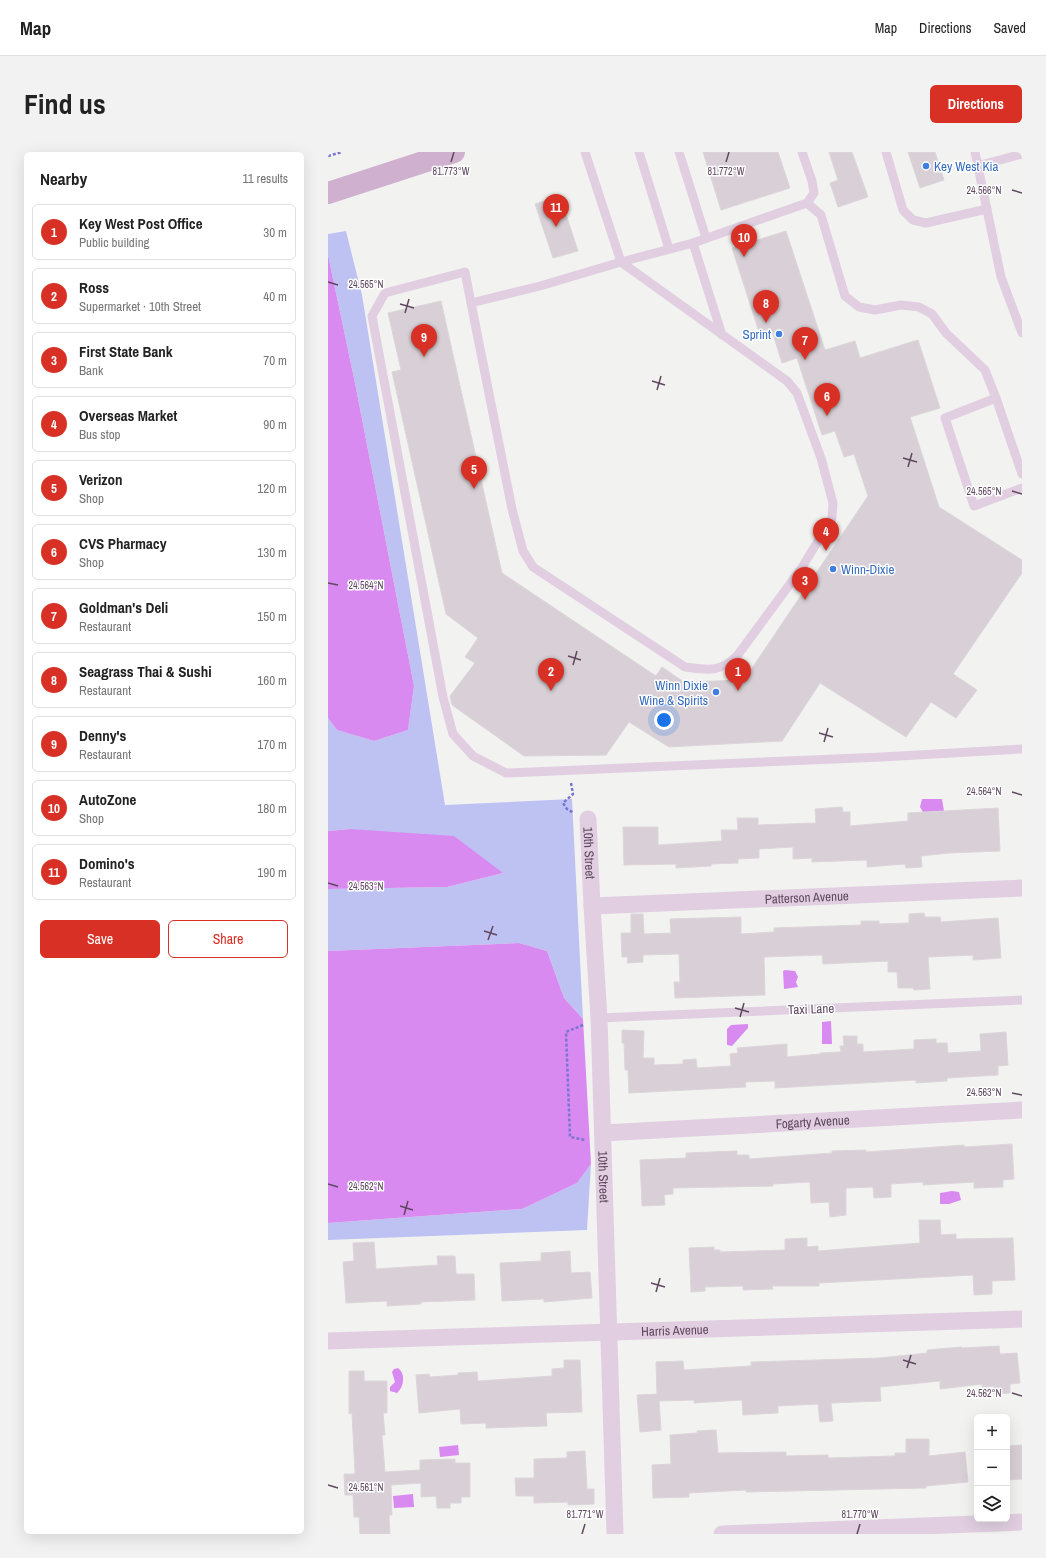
<!DOCTYPE html>
<html lang="en">
<head>
<meta charset="utf-8">
<style>
  :root { --surface:#fff; --page:#f2f2f2; --text:#222; --muted:#767676; --line:#e0e0e0; --accent:#d93025 }
  body { margin:0; font-family:"Archivo Narrow",sans-serif; background:var(--page); color:var(--text) }
  .controls { position:absolute; right:12px; bottom:12px; display:grid; overflow:hidden; border-radius:6px; box-shadow:0 4px 16px #0002 }
  .controls button { width:36px; height:36px; display:grid; place-items:center; padding:0; border:0; border-bottom:1px solid var(--line); background:var(--surface); color:var(--text); font:20px sans-serif }
  .you { position:absolute; left:336px; top:568px; width:14px; height:14px; margin:-10px; border:3px solid #fff; border-radius:50%; background:#1a73e8; box-shadow:0 0 0 6px #1a73e833 }
  .badge { display:grid; place-items:center; width:26px; height:26px; border-radius:50%; background:var(--accent); color:#fff; font-size:13px; font-weight:700 }
  .pin { position:absolute; translate:-50% -33px; filter:drop-shadow(0 1px 2px #0008) }
  .pin::after { content:''; position:absolute; top:21px; width:14px; height:12px; background:inherit; clip-path:polygon(0 0,100% 0,50% 100%) }
  .list { margin:0; padding:0; list-style:none }
  h2 { display:flex; justify-content:space-between; align-items:center; height:52px; margin:0; padding:0 16px; font-size:17px }
  h2 small { font-size:13px; font-weight:400; color:var(--muted) }
  .list li { display:grid; grid-template-columns:26px 1fr auto; gap:12px; align-items:center; box-sizing:border-box; height:56px; margin:0 8px 8px; padding:0 8px; border:1px solid var(--line); border-radius:6px }
  .list b { display:block; font-size:15px; white-space:nowrap }
  .list p { margin:0; font-size:13px; white-space:nowrap; color:var(--muted) }
  .list em { font-size:13px; font-style:normal; color:var(--muted) }
  .actions { display:flex; gap:8px; padding:12px 16px }
  .actions a { flex:1; padding:9px 0; border:1px solid var(--accent); border-radius:6px; text-align:center; font-size:14px; color:var(--accent) }
  .actions .main { background:var(--accent); color:#fff }
  .icon { flex:none; width:22px; height:22px; fill:none; stroke:currentColor; stroke-width:2; stroke-linecap:round; stroke-linejoin:round }
  .map { position:relative; flex:none; width:694px; height:1382px; overflow:hidden; border-radius:6px }
  header { display:flex; align-items:center; gap:24px; box-sizing:border-box; height:56px; padding:0 20px; background:var(--surface); border-bottom:1px solid var(--line) }
  header strong { font-size:19px }
  nav { display:flex; gap:22px; margin-inline-start:auto; font-size:14px }
  .intro { display:flex; align-items:center; justify-content:space-between; box-sizing:border-box; height:96px; padding:0 24px }
  h1 { margin:0; font-size:28px }
  .button { padding:10px 18px; border-radius:6px; background:var(--accent); color:#fff; font-size:14px; font-weight:700 }
  main { display:flex; gap:24px; padding:0 24px }
  aside { flex:1; background:var(--surface); border-radius:6px; box-shadow:0 4px 16px #0002 }
  .map>svg:first-child { display:block }
  .green { fill:#bec2f2 }
  .water { fill:#d88af0 }
  .building { fill:#d8d0d6; stroke:#dcd5da }
  .lines { fill:none; stroke-linecap:round; stroke-linejoin:round }
  .path { stroke:#7a75d1; stroke-width:2.5; stroke-dasharray:3 2; stroke-linecap:butt }
  .lane { stroke:#e1cfe1; stroke-width:9 }
  .street { stroke:#e1cfe1; stroke-width:17 }
  .primary { stroke:#d0b0cf; stroke-width:22 }
  .ticks { fill:none; stroke:#5f485f; stroke-width:1.5 }
  .shop-dot { fill:#3f7fe0; stroke:#fff; stroke-width:1.5 }
  .labels { text-anchor:middle; dominant-baseline:central; stroke-width:3; stroke-linejoin:round; paint-order:stroke }
  .shop-label { font-size:13px; fill:#366cbe; stroke:#fff; text-anchor:start }
  .street-label { font-size:13px; fill:#5f485f; stroke:#fff }
  .ticks-label { font-size:10px; text-anchor:middle; fill:#5f485f; stroke:#fff; stroke-width:3; stroke-linejoin:round; paint-order:stroke }
</style>
</head>
<body>
<header>
<strong>Map</strong>
<nav><a>Map</a><a>Directions</a><a>Saved</a></nav>
</header>
<div class="intro"><h1>Find us</h1><a class="button">Directions</a></div>
<main>
<aside>
<h2>Nearby<small>11 results</small></h2>
<ul class="list">
<li><span class="badge">1</span><div><b>Key West Post Office</b><p>Public building</p></div><em>30 m</em></li>
<li><span class="badge">2</span><div><b>Ross</b><p>Supermarket · 10th Street</p></div><em>40 m</em></li>
<li><span class="badge">3</span><div><b>First State Bank</b><p>Bank</p></div><em>70 m</em></li>
<li><span class="badge">4</span><div><b>Overseas Market</b><p>Bus stop</p></div><em>90 m</em></li>
<li><span class="badge">5</span><div><b>Verizon</b><p>Shop</p></div><em>120 m</em></li>
<li><span class="badge">6</span><div><b>CVS Pharmacy</b><p>Shop</p></div><em>130 m</em></li>
<li><span class="badge">7</span><div><b>Goldman's Deli</b><p>Restaurant</p></div><em>150 m</em></li>
<li><span class="badge">8</span><div><b>Seagrass Thai &amp; Sushi</b><p>Restaurant</p></div><em>160 m</em></li>
<li><span class="badge">9</span><div><b>Denny's</b><p>Restaurant</p></div><em>170 m</em></li>
<li><span class="badge">10</span><div><b>AutoZone</b><p>Shop</p></div><em>180 m</em></li>
<li><span class="badge">11</span><div><b>Domino's</b><p>Restaurant</p></div><em>190 m</em></li>
</ul>
<div class="actions"><a class="main">Save</a><a>Share</a></div>
</aside>
<div class="map">
<svg width="694" height="1382" viewBox="0 0 694 1382">
  <rect width="100%" height="100%" fill="#f2f3f1"/>
  <g class="green">
    <polygon points="18,79 34,143 117,653 244,647 255,867 236,846 219,799 191,791 0,799 0,737 119,735 175,721 22,677 0,679 0,566 9,578 46,589 80,578 86,534 27,231 0,103 0,82"/>
    <polygon points="263,1012 259,1078 0,1088 0,1071 194,1057 249,1031"/>
  </g>
  <g class="water">
    <polygon points="0,103 27,231 86,534 80,578 46,589 9,578 0,566"/>
    <polygon points="594,647 614,647 616,659 595,660 592,655"/>
    <polygon points="22,677 126,684 175,721 119,735 0,737 0,679"/>
    <polygon points="191,791 219,799 236,846 255,867 263,1012 249,1031 194,1057 0,1071 0,799"/>
    <polygon points="457,818 467,819 470,825 468,830 470,835 456,837 455,819"/>
    <polygon points="503,869 504,892 494,892 494,870"/>
    <polygon points="420,872 420,876 404,894 399,893 399,877 403,873"/>
    <polygon points="624,1039 631,1040 633,1048 621,1052 612,1052 612,1041"/>
    <path d="M 70,1216 C 78,1222 76,1235 69,1241 L 62,1239 L 62,1235 L 67,1230 L 64,1220 L 66,1217 Z"/>
    <polygon points="130,1293 131,1303 112,1305 111,1295"/>
    <polygon points="85,1342 86,1355 66,1356 65,1344"/>
  </g>
  <g class="building">
    <polygon points="375,0 450,0 462,36 393,58"/>
    <polygon points="501,0 524,0 540,45 510,55 502,31 510,28"/>
    <polygon points="580,0 607,0 616,28 592,36"/>
    <polygon points="232,44 250,99 225,106 207,52"/>
    <polygon points="458,79 497,198 527,189 532,206 590,188 612,256 582,265 611,355 694,408 694,421 625,522 649,538 628,566 603,550 578,585 492,531 454,589 341,595 301,570 278,603 196,604 124,553 122,544 147,511 137,505 150,486 118,462 64,220 73,218 60,161 113,149 174,421 328,524 334,515 356,530 416,528 540,344 526,302 516,305 507,279 494,283 469,206 454,211 444,179 432,183 404,96"/>
    <polygon points="514,655 515,660 522,660 522,674 580,669 580,661 670,656 672,699 621,701 593,704 594,715 578,716 577,712 539,715 539,708 484,710 484,706 465,707 465,695 431,697 431,706 410,707 410,711 383,712 383,714 348,716 348,712 296,713 295,675 330,675 330,693 394,689 393,678 410,678 409,666 430,666 430,673 488,671 487,657"/>
    <polygon points="596,761 597,765 612,765 613,770 670,766 673,806 645,808 645,803 600,805 602,837 586,838 585,836 570,836 569,820 560,820 560,809 495,812 494,803 436,805 437,843 347,846 346,830 352,830 351,802 315,803 315,810 299,811 300,805 294,805 293,781 303,781 303,762 315,762 316,782 343,781 342,767 413,765 413,782 446,780 446,776 533,773 533,769 551,769 551,772 581,771 581,762"/>
    <polygon points="294,878 316,879 315,906 326,906 326,913 355,912 355,908 368,907 369,916 403,914 402,902 410,901 409,896 459,892 459,905 492,902 492,901 513,900 512,894 516,894 515,884 529,884 529,892 535,892 535,900 586,897 586,888 608,887 608,891 619,891 620,901 653,899 652,882 678,880 680,913 670,914 670,923 619,926 619,929 588,931 588,928 447,936 447,929 417,930 418,935 301,941 300,918 297,918 296,891 294,891"/>
    <polygon points="684,992 686,1027 675,1028 675,1035 646,1036 646,1030 595,1033 595,1030 563,1032 563,1045 546,1046 545,1035 518,1036 518,1063 502,1065 501,1050 483,1051 482,1030 445,1032 445,1034 345,1036 345,1042 336,1043 337,1053 314,1054 312,1008 358,1006 358,1001 409,999 409,1003 421,1003 421,1007 504,1001 504,999 538,998 538,1000 636,993 636,995"/>
    <polygon points="591,1068 612,1068 613,1083 628,1082 628,1087 685,1086 687,1128 664,1129 664,1142 646,1143 645,1123 491,1131 491,1134 444,1134 445,1137 415,1138 415,1134 377,1135 377,1139 363,1140 361,1096 386,1095 386,1098 392,1098 392,1100 457,1098 457,1087 479,1086 479,1095 490,1094 490,1099 592,1091"/>
    <polygon points="46,1090 48,1117 110,1113 109,1104 127,1104 128,1122 146,1122 147,1148 93,1150 93,1152 59,1154 59,1149 18,1151 15,1110 26,1109 25,1091"/>
    <polygon points="242,1099 243,1121 262,1120 264,1146 216,1150 216,1147 174,1149 172,1111 213,1109 213,1101"/>
    <polygon points="671,1194 672,1202 689,1201 692,1231 682,1232 682,1241 666,1242 666,1234 654,1235 654,1232 612,1237 612,1229 552,1235 553,1249 503,1251 505,1269 492,1270 490,1252 450,1254 450,1261 415,1263 414,1248 366,1251 366,1248 331,1249 333,1278 312,1280 309,1243 329,1242 328,1210 355,1209 356,1218 423,1214 423,1210 551,1206 599,1201 599,1198 633,1195 634,1196"/>
    <polygon points="236,1208 252,1208 254,1260 218,1261 219,1274 158,1276 158,1271 133,1272 132,1257 91,1261 88,1223 101,1222 102,1225 130,1223 130,1221 149,1220 150,1229 224,1224 224,1217 236,1216"/>
    <polygon points="21,1219 36,1219 36,1229 59,1229 59,1261 55,1261 57,1283 54,1283 57,1320 92,1318 92,1308 127,1307 127,1311 142,1311 142,1345 133,1345 133,1351 122,1351 122,1356 109,1356 108,1344 93,1345 93,1331 63,1333 64,1363 61,1363 62,1382 32,1382 31,1365 26,1365 25,1343 17,1343 16,1322 27,1322 24,1261 21,1262"/>
    <polygon points="388,1278 390,1301 458,1300 458,1304 500,1303 500,1306 567,1304 567,1301 578,1301 578,1287 601,1287 601,1304 637,1300 640,1330 598,1334 598,1336 418,1340 418,1338 361,1341 361,1345 325,1346 324,1313 343,1312 342,1283 369,1281 369,1279"/>
    <polygon points="694,1293 694,1327 679,1328 679,1294"/>
    <polygon points="257,1299 259,1337 266,1337 266,1352 240,1353 240,1350 206,1351 206,1344 188,1344 187,1326 206,1326 206,1307 239,1306 239,1300"/>
  </g>
  <g class="lines">
    <g class="path">
      <polyline points="0,4 14,0"/>
      <polyline points="243,631 245,642 235,651 239,657 246,661"/>
      <polyline points="255,873 238,880 242,985 257,988"/>
    </g>
    <g class="lane">
      <path d="M 257,0 L 293,110 L 459,229 L 469,241 L 493,306 L 505,351 L 504,366 L 473,417 L 409,504 C 390,521 381,518 357,515 L 205,415 L 195,399 L 184,357 L 143,151 L 212,134 L 293,110 L 365,91 L 479,51 L 486,41 L 484,29 L 474,0"/>
      <polyline points="311,0 341,97"/>
      <polyline points="351,0 378,86"/>
      <polyline points="558,0 575,58 585,68 598,71 659,57"/>
      <polyline points="647,0 673,125 694,181"/>
      <polyline points="649,14 694,2"/>
      <polyline points="479,51 493,63 517,144 531,155 547,158 573,153 591,155 604,162 618,181 657,218 668,246 694,322"/>
      <polyline points="365,91 394,183"/>
      <polyline points="143,151 137,120 57,141 44,164 115,545 125,582 145,604 178,621 554,605 694,597"/>
      <polyline points="668,246 617,266 646,354 694,336"/>
      <polyline points="271,866 694,848"/>
    </g>
    <g class="street">
      <path id="s1" d="M 260,667 L 264,754 L 271,866 L 287,1382"/>
      <path id="s2" d="M 264,754 L 694,736"/>
      <path id="s3" d="M 275,981 L 694,958"/>
      <path id="s4" d="M 0,1189 L 694,1167"/>
      <polyline points="394,1382 694,1370"/>
    </g>
    <polyline class="primary" points="0,41 126,0"/>
  </g>
  <path class="ticks" d="M 123,10 L 126,0M 398,10 L 401,0M 684,38 L 694,41M 0,130 L 10,133M 72,152 L 86,156M 77,161 L 81,147M 324,229 L 337,233M 329,238 L 333,224M 575,306 L 589,310M 580,315 L 584,301M 684,339 L 694,342M 0,431 L 10,433M 240,504 L 253,508M 245,513 L 249,499M 491,581 L 505,585M 496,590 L 500,576M 684,640 L 694,643M 0,731 L 10,734M 156,779 L 169,783M 160,788 L 165,774M 407,856 L 421,860M 412,865 L 416,851M 684,941 L 694,943M 0,1032 L 10,1035M 72,1054 L 85,1058M 76,1063 L 80,1049M 323,1131 L 337,1135M 328,1140 L 332,1126M 575,1208 L 588,1212M 579,1216 L 583,1203M 684,1241 L 694,1244M 0,1333 L 10,1336M 254,1382 L 257,1372M 529,1382 L 532,1372"/>
  <g class="shop-dot">
    <circle cx="598" cy="14" r="4"/>
    <circle cx="451" cy="182" r="4"/>
    <circle cx="505" cy="417" r="4"/>
    <circle cx="388" cy="540" r="4"/>
  </g>
  <g class="labels">
    <g class="shop-label">
      <text x="606" y="14">Key West Kia</text>
      <text x="443" y="182" text-anchor="end">Sprint</text>
      <text x="513" y="417">Winn-Dixie</text>
      <text x="380" y="533" text-anchor="end">Winn Dixie<tspan x="380" dy="15">Wine &amp; Spirits</tspan></text>
    </g>
    <g class="street-label">
      <text stroke="none"><textPath href="#s1" startOffset="34">10th Street</textPath></text>
      <text stroke="none"><textPath href="#s2" startOffset="215">Patterson Avenue</textPath></text>
      <text transform="translate(483 857) rotate(-2)">Taxi Lane</text>
      <text stroke="none"><textPath href="#s3" startOffset="210">Fogarty Avenue</textPath></text>
      <text stroke="none"><textPath href="#s1" startOffset="358">10th Street</textPath></text>
      <text stroke="none"><textPath href="#s4" startOffset="347">Harris Avenue</textPath></text>
    </g>
  </g>
  <g class="ticks-label">
    <text x="123" y="23">81.773°W</text>
    <text x="398" y="23">81.772°W</text>
    <text x="656" y="42">24.566°N</text>
    <text x="38" y="136">24.565°N</text>
    <text x="656" y="343">24.565°N</text>
    <text x="38" y="437">24.564°N</text>
    <text x="656" y="643">24.564°N</text>
    <text x="38" y="738">24.563°N</text>
    <text x="656" y="944">24.563°N</text>
    <text x="38" y="1038">24.562°N</text>
    <text x="656" y="1245">24.562°N</text>
    <text x="38" y="1339">24.561°N</text>
    <text x="257" y="1366">81.771°W</text>
    <text x="532" y="1366">81.770°W</text>
  </g>
</svg>
<div class="controls">
<button>+</button>
<button>−</button>
<button><svg class="icon" aria-label="layers" viewBox="0 0 24 24"><path d="M12 4l9 5-9 5-9-5zM3 14l9 5 9-5"/></svg></button>
</div>
<div class="you"></div>
<div class="pin badge" style="left:410px;top:539px">1</div>
<div class="pin badge" style="left:223px;top:539px">2</div>
<div class="pin badge" style="left:477px;top:448px">3</div>
<div class="pin badge" style="left:498px;top:399px">4</div>
<div class="pin badge" style="left:146px;top:337px">5</div>
<div class="pin badge" style="left:499px;top:264px">6</div>
<div class="pin badge" style="left:477px;top:208px">7</div>
<div class="pin badge" style="left:438px;top:171px">8</div>
<div class="pin badge" style="left:96px;top:205px">9</div>
<div class="pin badge" style="left:416px;top:105px">10</div>
<div class="pin badge" style="left:228px;top:75px">11</div>
</div>
</main>
</body>
</html>
